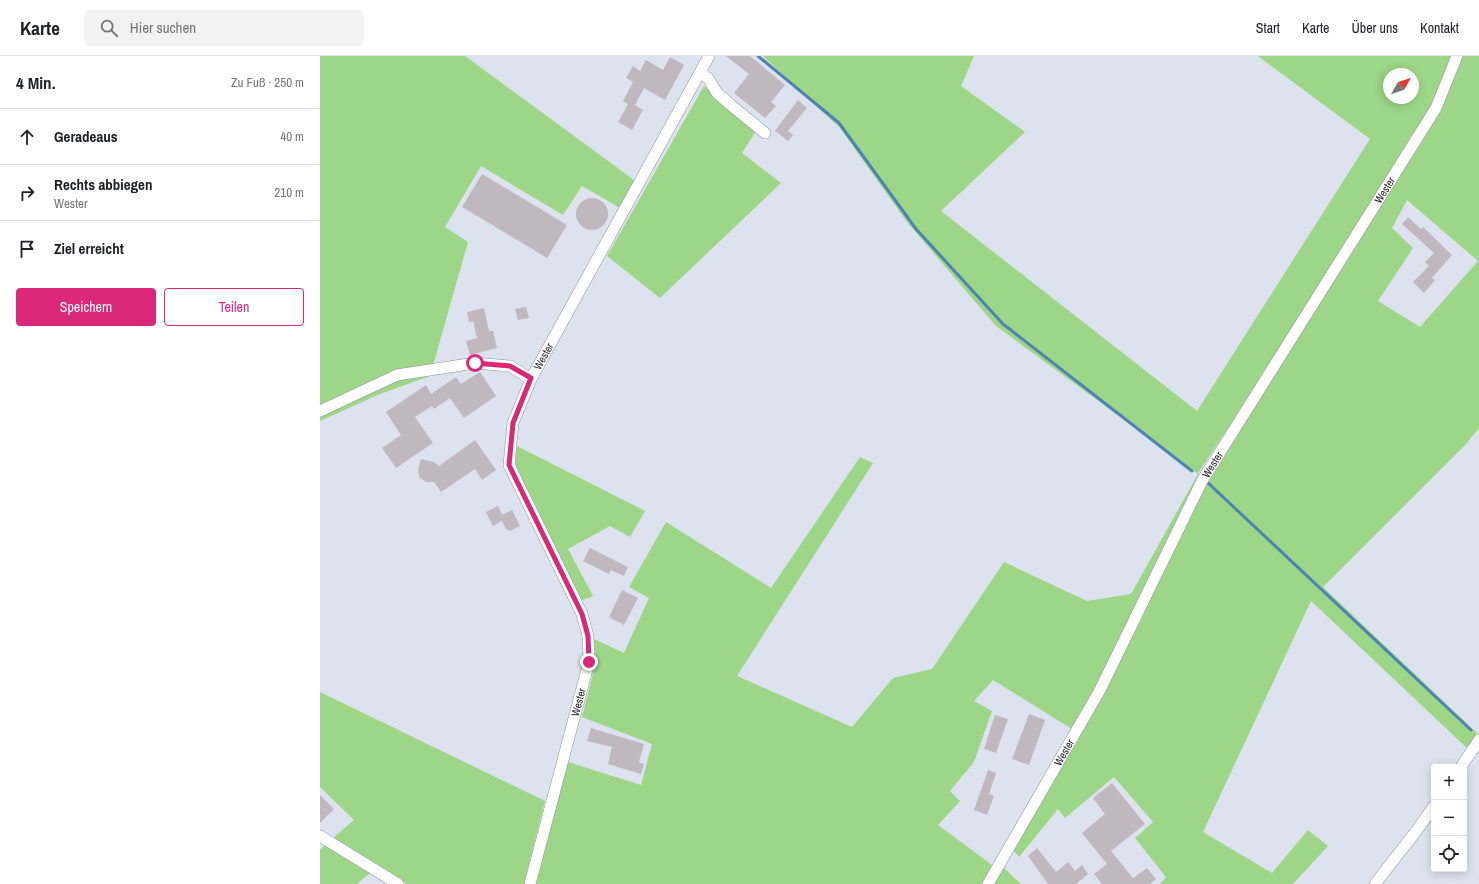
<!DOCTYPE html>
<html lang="de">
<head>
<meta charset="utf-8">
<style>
  :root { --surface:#fff; --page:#f2f2f2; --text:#202124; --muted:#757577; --line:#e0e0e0; --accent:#db2777 }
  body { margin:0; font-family:"Archivo Narrow",sans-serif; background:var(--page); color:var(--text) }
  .controls { position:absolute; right:12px; bottom:12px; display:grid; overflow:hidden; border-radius:4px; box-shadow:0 2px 10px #0003 }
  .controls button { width:36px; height:36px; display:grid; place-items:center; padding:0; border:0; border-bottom:1px solid var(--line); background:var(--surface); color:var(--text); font:20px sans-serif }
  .compass { position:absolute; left:1063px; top:12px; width:36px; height:36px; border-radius:50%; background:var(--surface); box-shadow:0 2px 10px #0003; rotate:50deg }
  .stop { position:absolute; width:12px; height:12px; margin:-9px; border:3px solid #db2777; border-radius:50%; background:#fff }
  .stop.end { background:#db2777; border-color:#fff; box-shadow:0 1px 4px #0008 }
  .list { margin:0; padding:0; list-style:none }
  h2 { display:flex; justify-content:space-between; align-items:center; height:52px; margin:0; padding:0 16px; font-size:17px }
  h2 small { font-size:13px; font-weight:400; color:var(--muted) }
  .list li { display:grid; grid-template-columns:26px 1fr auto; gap:12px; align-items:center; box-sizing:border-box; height:56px; padding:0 16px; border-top:1px solid var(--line) }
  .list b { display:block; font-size:15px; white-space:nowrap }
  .list p { margin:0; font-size:13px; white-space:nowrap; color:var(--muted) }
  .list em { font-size:13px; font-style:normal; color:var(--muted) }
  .actions { display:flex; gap:8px; padding:12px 16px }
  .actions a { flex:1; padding:9px 0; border:1px solid var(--accent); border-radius:4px; text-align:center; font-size:14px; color:var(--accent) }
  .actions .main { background:var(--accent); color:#fff }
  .icon { flex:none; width:22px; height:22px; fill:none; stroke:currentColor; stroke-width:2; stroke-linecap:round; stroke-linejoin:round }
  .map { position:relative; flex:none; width:1159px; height:828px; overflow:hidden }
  header { display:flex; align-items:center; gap:24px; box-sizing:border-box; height:56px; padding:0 20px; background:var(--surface); border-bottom:1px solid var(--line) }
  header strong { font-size:19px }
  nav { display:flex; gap:22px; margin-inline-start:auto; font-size:14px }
  .search { width:280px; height:36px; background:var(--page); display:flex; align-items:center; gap:10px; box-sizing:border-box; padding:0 14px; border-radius:4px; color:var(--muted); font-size:15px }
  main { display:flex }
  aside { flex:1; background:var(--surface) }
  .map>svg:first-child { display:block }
  .green { fill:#9cd686; fill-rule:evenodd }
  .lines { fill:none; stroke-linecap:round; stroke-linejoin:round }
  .stream { stroke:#4d84b4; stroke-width:3 }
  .building { fill:#c0b7c0 }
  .minor-casing { stroke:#8b909a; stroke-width:12 }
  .minor { stroke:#fff; stroke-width:11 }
  .route { stroke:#db2777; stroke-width:5 }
  .labels { text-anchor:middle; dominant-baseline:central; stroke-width:3; stroke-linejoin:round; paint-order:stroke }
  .street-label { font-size:11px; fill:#1d1f23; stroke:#fff }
</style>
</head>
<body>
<header>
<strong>Karte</strong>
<div class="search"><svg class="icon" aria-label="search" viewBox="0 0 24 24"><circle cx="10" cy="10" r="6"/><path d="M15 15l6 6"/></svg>Hier suchen</div>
<nav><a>Start</a><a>Karte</a><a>Über uns</a><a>Kontakt</a></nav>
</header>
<main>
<aside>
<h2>4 Min.<small>Zu Fuß · 250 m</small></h2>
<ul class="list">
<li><svg class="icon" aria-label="ahead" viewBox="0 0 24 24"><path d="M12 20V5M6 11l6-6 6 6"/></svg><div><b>Geradeaus</b></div><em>40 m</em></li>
<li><svg class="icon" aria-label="right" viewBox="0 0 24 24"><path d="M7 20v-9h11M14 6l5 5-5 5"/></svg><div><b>Rechts abbiegen</b><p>Wester</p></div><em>210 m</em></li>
<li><svg class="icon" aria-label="arrive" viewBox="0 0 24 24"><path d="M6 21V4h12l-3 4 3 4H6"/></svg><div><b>Ziel erreicht</b></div></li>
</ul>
<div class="actions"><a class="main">Speichern</a><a>Teilen</a></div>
</aside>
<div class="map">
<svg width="1159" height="828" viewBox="0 0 1159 828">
  <rect width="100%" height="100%" fill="#dde3ee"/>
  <g class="green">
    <polygon points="0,0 145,0 314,124 300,152 262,130 243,159 161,110 125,171 148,186 110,320 60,338 0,365"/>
    <path d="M 443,0 L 654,0 L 641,30 L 705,76 L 621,155 L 877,355 L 1050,83 L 938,0 L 1132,0 L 1111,49 L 1119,54 L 1142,0 L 1159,0 L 1159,372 L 1146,388 L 1003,531 L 1157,677 L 1148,693 L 991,545 L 883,776 L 952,817 L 988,774 L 1008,790 L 973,828 L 840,828 L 846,821 L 815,782 L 833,766 L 794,721 L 745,762 L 738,753 L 699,801 L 693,794 L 760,678 L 673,624 L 654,645 L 672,655 L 654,706 L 630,735 L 640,745 L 618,769 L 672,809 L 662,828 L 216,828 L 248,706 L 321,729 L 332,688 L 262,661 L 276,606 L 274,583 L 304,597 L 329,542 L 309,531 L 346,466 L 451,532 L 540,401 L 553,407 L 417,620 L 532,671 L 573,622 L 612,613 L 684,506 L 767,545 L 811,538 L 878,418 L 676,270 L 587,166 L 520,72 ZM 1069,18 L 1093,18 L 1093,42 L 1069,42 ZM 1087,144 L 1158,205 L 1100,271 L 1058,245 L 1093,192 L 1072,172 ZM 983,254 L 992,259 L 888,427 L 878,417 L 911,368 Z"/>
    <polygon points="384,30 436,75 422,97 461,127 340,242 287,200"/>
    <polygon points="197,390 325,455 310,481 290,470 248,493 273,540 260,545 195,409"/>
    <polygon points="0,636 225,745 204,828 87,828 13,782 34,764 0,731"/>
    <polygon points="6,788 50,817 37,828 0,828 0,794"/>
    <polygon points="683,811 701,828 674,828"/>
  </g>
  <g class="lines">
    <g class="stream">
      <polyline points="438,0 519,67 596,173 683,268 872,415"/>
      <polyline points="886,425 1151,674"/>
    </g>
  </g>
  <g class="building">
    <polygon points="406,0 430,0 465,29 451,46 456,50 445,62 414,37 429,18"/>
    <polygon points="350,1 364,9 345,44 324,32 315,49 323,54 312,74 298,66 308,48 303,45 313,26 306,22 313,10 320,15 326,4 343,14"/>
    <polygon points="478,44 487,52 468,75 473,79 468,85 455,75"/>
    <polygon points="162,118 247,169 227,202 142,151"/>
    <circle cx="272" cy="158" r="16"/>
    <polygon points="1088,161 1101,173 1103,171 1132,199 1112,222 1115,224 1104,237 1093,226 1109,210 1105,206 1114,197 1082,168"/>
    <polygon points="206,251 209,262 198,264 195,253"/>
    <polygon points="164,252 169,275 173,275 177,292 150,299 146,285 157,282 153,265 149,266 147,256"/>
    <polygon points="160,316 176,340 144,362 130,342 114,353 112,350 95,361 113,387 76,412 62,392 81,379 66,356 106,329 111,338 136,321 141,328"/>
    <polygon points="155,384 176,414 162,424 155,413 121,436 114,426 106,426 99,421 98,414 101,403 114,406 119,410"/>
    <polygon points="178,450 182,459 192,454 200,470 190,475 186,473 182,465 173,470 166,456"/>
    <polygon points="270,492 308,511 304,520 291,514 289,518 263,505"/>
    <polygon points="302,534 318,542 304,569 289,561"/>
    <polygon points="709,658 725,664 709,709 692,703"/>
    <polygon points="675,659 688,663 676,697 664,693"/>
    <polygon points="271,672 324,688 319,706 324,708 321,718 288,708 292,691 267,685"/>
    <polygon points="668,714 676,717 669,738 674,740 667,759 654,754"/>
    <polygon points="792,727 825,768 791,795 813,822 827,812 836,823 830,828 782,828 774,818 787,808 762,777 785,758 773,742"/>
    <polygon points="0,739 14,753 0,767"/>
    <polygon points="717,792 736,816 748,806 755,815 762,809 768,818 756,828 728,828 708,800"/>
  </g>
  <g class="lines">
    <g class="minor-casing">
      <g id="minor">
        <polyline points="380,17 388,22 397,37 412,50 445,77"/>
        <polyline points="0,355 77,319 155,307 190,310 211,323"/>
        <polyline points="1141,711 1159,684"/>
        <polyline points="0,780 78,828"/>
        <path id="s1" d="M 210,828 L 269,606 L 268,580 L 262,558 L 189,409 L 193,367 L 211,323 L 389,0"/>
        <path id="s2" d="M 668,828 L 780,634 L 882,425 L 1116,52 L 1137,0"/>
        <polyline points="1055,828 1097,774 1114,750"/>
      </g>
    </g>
    <use href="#minor" class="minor"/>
  </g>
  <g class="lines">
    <polyline class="route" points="155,307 190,310 211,322 193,367 189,409 262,558 268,580 269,606"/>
  </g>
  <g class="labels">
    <g class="street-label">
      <text stroke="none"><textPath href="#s2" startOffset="800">Wester</textPath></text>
      <text stroke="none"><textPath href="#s1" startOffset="560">Wester</textPath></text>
      <text stroke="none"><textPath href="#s2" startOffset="476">Wester</textPath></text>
      <text stroke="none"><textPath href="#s1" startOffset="188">Wester</textPath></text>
      <text stroke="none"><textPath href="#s2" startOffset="152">Wester</textPath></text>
    </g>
  </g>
</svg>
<div class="controls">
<button>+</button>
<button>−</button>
<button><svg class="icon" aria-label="locate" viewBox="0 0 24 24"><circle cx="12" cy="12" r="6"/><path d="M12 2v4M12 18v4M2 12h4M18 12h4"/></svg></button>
</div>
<svg class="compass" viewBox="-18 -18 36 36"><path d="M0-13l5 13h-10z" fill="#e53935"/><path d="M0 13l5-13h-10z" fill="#757577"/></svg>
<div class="stop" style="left:155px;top:307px"></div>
<div class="stop end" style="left:269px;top:606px"></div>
</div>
</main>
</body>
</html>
